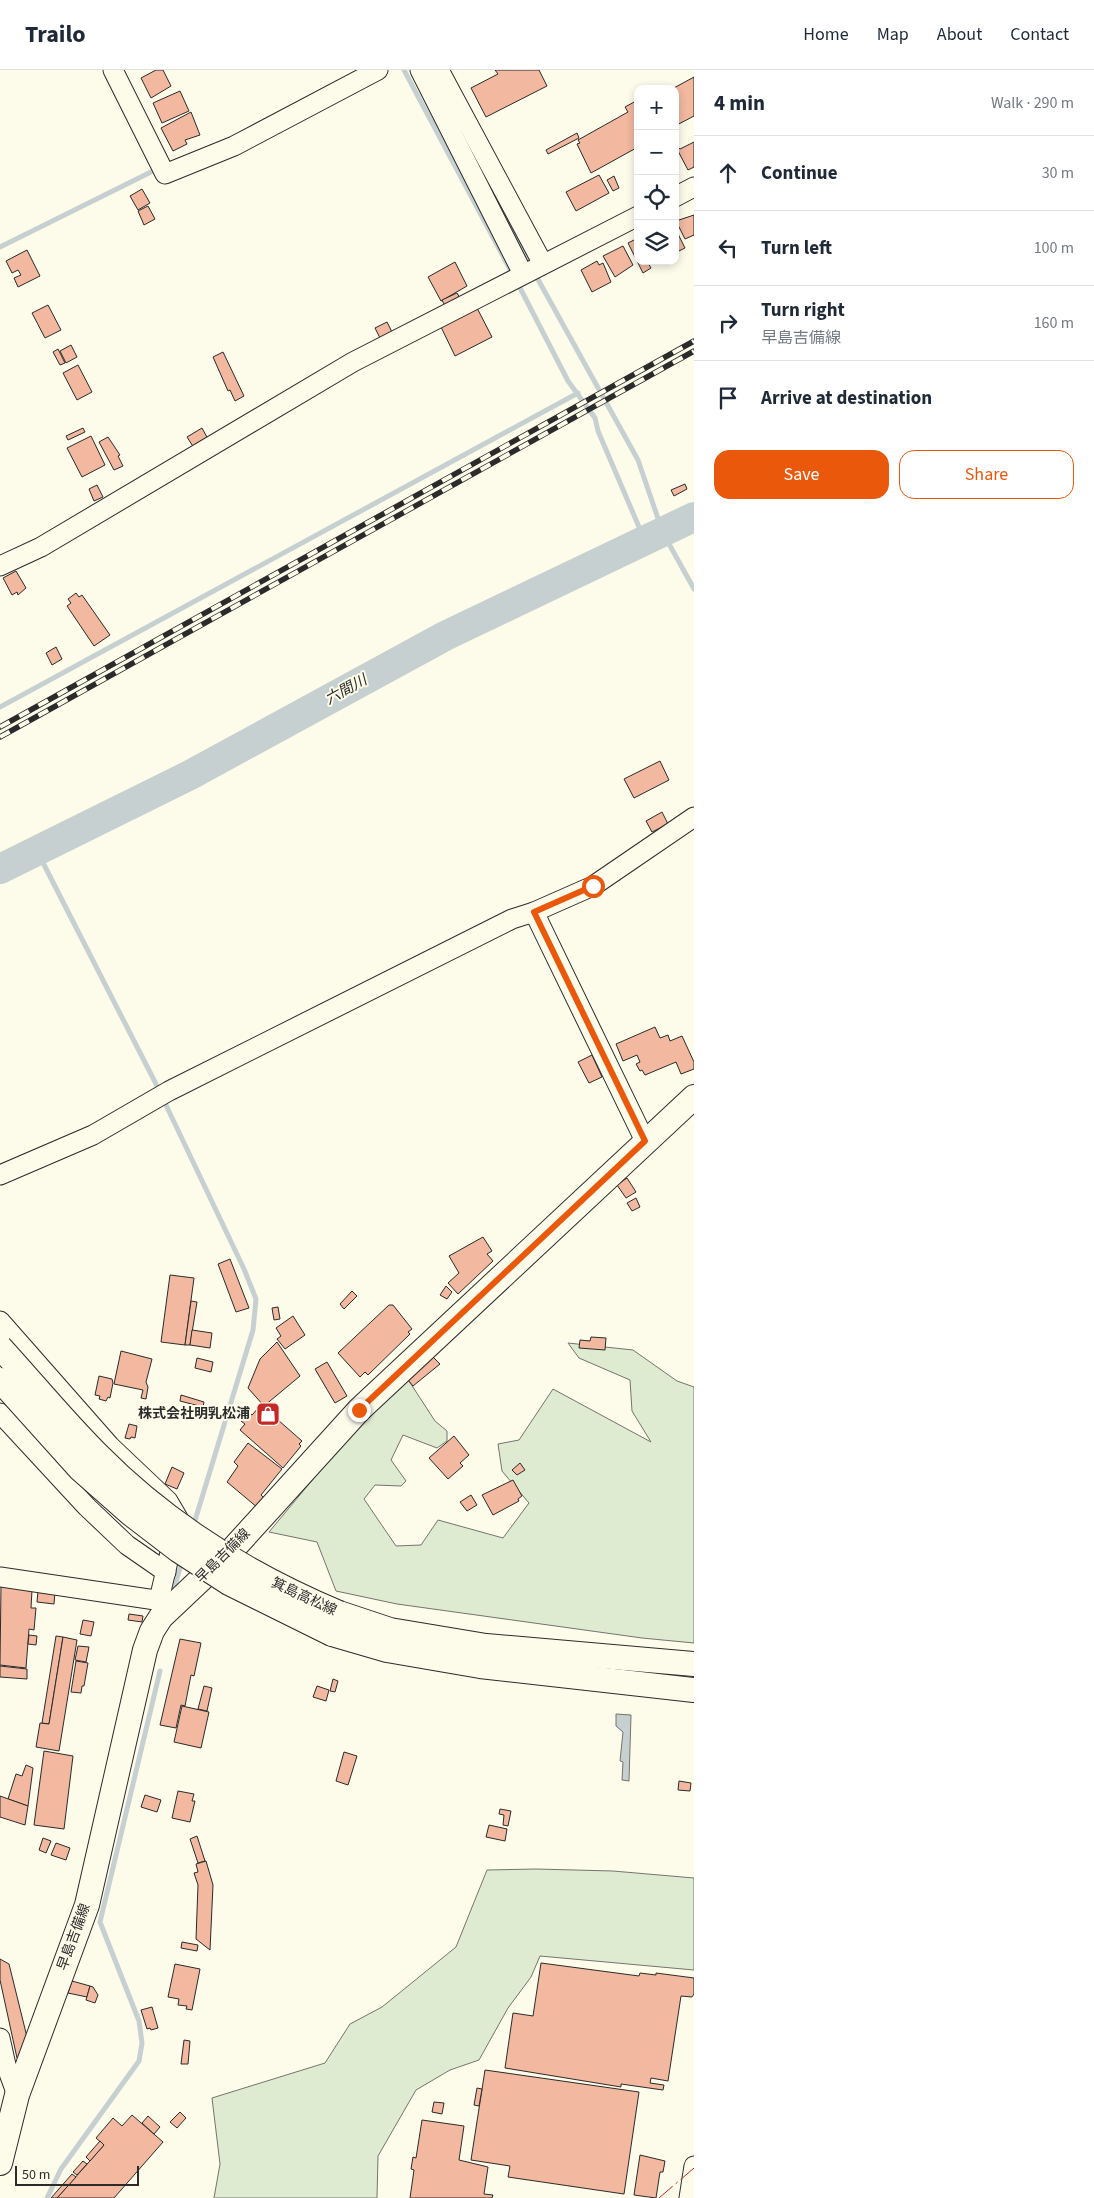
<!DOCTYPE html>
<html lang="en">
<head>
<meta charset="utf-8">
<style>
  :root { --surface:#fff; --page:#f6f6f7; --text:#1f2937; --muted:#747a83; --line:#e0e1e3; --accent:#ea580c }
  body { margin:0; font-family:"Source Sans 3","Noto Sans JP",sans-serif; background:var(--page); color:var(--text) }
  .controls { position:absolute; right:15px; top:15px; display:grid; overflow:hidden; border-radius:10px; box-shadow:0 2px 8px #0003 }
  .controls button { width:45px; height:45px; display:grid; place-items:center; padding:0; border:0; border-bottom:1px solid var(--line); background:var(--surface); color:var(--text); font:25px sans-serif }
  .scale { position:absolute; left:15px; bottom:12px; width:124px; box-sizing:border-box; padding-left:5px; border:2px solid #2b2b2b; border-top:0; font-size:14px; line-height:18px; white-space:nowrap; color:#2b2b2b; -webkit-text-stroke:4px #fdfbea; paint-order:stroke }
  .stop { position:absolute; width:15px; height:15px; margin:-11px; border:4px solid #ea580c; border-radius:50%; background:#fff }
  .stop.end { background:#ea580c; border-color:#fff; box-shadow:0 1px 5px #0008 }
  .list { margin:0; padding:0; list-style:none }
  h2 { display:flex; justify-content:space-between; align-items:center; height:65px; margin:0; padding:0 20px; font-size:21px }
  h2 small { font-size:16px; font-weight:400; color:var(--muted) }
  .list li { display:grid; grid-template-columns:32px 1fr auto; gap:15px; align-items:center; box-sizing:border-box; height:75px; padding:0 20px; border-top:1px solid var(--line) }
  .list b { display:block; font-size:19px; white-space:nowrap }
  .list p { margin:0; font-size:16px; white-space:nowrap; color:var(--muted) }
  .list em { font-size:16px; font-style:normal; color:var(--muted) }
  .actions { display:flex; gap:10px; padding:15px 20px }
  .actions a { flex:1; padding:11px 0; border:1px solid var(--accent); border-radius:15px; text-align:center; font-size:18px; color:var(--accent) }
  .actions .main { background:var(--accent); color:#fff }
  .icon { flex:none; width:28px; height:28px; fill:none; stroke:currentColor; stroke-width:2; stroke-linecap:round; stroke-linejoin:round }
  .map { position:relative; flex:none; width:694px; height:2128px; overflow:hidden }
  header { display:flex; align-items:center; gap:30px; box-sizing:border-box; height:70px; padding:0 25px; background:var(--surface); border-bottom:1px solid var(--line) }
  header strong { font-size:24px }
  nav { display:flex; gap:28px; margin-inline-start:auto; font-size:18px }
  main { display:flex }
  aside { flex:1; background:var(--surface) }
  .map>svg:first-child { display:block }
  .green { fill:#deebd1; stroke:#74746e }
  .water { fill:#c7d0d0; stroke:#74746e }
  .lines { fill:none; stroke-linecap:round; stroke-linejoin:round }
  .stream { stroke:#c7d0d0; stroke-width:5 }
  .river { stroke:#c7d0d0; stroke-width:30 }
  .building { fill:#f2b8a0; stroke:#2b2b2b }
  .minor-casing { stroke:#2b2b2b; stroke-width:21 }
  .major-casing { stroke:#2b2b2b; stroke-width:26 }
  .minor { stroke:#fdfbea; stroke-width:19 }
  .major { stroke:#fdfbea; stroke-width:24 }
  .rail-casing { stroke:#2b2b2b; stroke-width:5.5 }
  .rail { stroke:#fdfbea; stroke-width:4; stroke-dasharray:11; stroke-linecap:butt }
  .major-bridge-casing { stroke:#2b2b2b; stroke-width:26; stroke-linecap:butt }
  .major-bridge { stroke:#fdfbea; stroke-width:24 }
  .power { stroke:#c62828; stroke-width:1; stroke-dasharray:18 4 2.5 4; stroke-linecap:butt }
  .route { stroke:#ea580c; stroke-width:6 }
  .labels { text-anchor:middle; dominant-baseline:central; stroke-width:4; stroke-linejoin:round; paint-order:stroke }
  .poi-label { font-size:14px; font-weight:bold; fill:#2b2b2b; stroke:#fdfbea; text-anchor:end }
  .street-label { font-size:14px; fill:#2b2b2b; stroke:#fdfbea }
  .water-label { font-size:15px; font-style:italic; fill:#2b2b2b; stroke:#fdfbea }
</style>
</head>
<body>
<header>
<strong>Trailo</strong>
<nav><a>Home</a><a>Map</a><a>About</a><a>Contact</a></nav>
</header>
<main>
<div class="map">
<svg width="694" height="2128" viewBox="0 0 694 2128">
  <rect width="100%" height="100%" fill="#fdfbea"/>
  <g class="green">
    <polygon points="568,1273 633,1280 677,1311 694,1317 694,1573 642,1568 397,1534 336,1521 317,1472 269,1462 369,1342 407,1308 435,1351 447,1361 447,1371 437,1378 403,1365 391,1390 406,1411 401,1416 375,1415 364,1429 396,1476 421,1475 438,1450 503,1468 529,1433 502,1401 498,1374 519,1370 553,1319 651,1372 632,1341 630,1310 579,1288"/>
    <polygon points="536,1799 613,1801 694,1808 694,1900 540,1886 531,1907 508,1938 479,1990 450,2000 416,2020 378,2086 377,2128 214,2128 220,2094 212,2028 325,1993 350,1954 382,1937 456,1877 487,1800"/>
  </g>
  <polygon class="water" points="616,1644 631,1645 629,1711 622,1710 623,1692 620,1691 623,1662 616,1656"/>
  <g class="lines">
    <g class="stream">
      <polyline points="404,0 513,205"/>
      <polyline points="495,129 531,196"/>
      <polyline points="0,177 159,98"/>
      <polyline points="535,204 638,390 663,463 694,519"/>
      <polyline points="517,212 568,311 595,348 598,361 645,471"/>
      <polyline points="0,637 578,323"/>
      <polyline points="37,781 155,1012 244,1199 256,1229 253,1260 193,1457"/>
      <polyline points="175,1515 182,1491"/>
      <polyline points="47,2128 61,2099 139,1991 142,1973 139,1951 100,1852 160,1601"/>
    </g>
    <polyline class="river" points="0,799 190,705 445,566 694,447"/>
  </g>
  <g class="building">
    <polygon points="156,0 163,0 171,16 151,28 141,8"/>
    <polygon points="495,0 539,0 547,16 486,47 471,18 498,4"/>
    <polygon points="694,7 694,46 675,56 675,19 672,19"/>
    <polygon points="180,21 189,41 162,53 153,33"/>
    <polygon points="636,31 638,77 591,103 577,74 580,73 578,70 628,42 625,37"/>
    <polygon points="191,42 200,65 185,70 187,74 173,81 161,58"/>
    <polygon points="577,63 579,68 548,84 546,80"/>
    <polygon points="694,72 694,97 688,100 678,81 675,82 675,77 677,76 680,79"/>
    <polygon points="599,105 609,123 576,141 566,122"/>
    <polygon points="614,106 619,118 613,121 607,110"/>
    <polygon points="142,119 150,133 138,140 130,126"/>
    <polygon points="148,136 155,149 144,155 138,141"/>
    <polygon points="694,145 694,165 685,169 676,151"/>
    <polygon points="675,158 685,178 675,183"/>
    <polygon points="638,168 638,191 651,191 648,193 651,198 643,203 628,173"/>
    <polygon points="623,176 633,195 615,207 603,186"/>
    <polygon points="27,180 40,206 18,217 14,208 21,205 18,200 12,203 6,191"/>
    <polygon points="597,191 599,195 603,193 611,212 592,222 581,200"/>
    <polygon points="455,192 467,216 441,231 428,207"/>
    <polygon points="457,223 460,228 445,236 442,230"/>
    <polygon points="48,235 61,260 45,268 32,243"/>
    <polygon points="477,238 492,267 455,286 441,257"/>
    <polygon points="387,252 392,262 380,268 375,258"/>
    <polygon points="71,275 77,287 66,293 60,281"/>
    <polygon points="58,279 65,293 60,295 53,282"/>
    <polygon points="223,282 244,326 235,331 230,320 228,321 213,287"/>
    <polygon points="78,295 92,322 77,330 63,303"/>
    <polygon points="83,358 85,362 68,370 66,366"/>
    <polygon points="202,358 208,369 194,378 187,367"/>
    <polygon points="91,366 105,395 82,407 67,378"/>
    <polygon points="108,367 120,385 118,386 123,396 114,400 99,372"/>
    <polygon points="685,414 687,419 674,426 671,420"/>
    <polygon points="97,415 103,427 94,431 89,419"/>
    <polygon points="16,501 26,518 18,525 17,522 12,525 3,508"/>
    <polygon points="76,523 79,527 82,525 110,565 94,576 67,536 71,533 68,529"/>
    <polygon points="56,577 62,589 52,595 46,583"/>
    <polygon points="660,691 669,710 634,728 624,709"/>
    <polygon points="662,742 668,754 652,762 646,751"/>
    <polygon points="655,957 660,968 668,965 670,971 682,966 694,992 694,999 681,1004 676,992 645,1005 642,1000 640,1001 636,994 640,992 637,985 623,991 616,974"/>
    <polygon points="592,985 602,1007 589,1013 578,992"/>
    <polygon points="627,1108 636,1122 626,1128 617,1115"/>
    <polygon points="636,1128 640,1137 632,1141 627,1133"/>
    <polygon points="483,1167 492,1181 487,1184 493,1191 458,1224 448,1213 459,1203 449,1186"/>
    <polygon points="230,1189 249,1238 236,1242 218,1194"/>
    <polygon points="170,1205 194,1208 185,1275 161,1272"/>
    <polygon points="446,1216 452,1222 447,1229 440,1225"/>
    <polygon points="352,1221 357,1226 344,1239 340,1234"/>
    <polygon points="191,1231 197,1232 190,1275 185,1275"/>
    <polygon points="389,1235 393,1235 412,1259 408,1262 410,1264 368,1305 365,1302 360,1307 338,1283"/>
    <polygon points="278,1237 280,1249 274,1250 272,1238"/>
    <polygon points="293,1246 305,1265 285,1279 277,1269 281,1266 276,1258"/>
    <polygon points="192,1260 212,1263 210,1278 190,1275"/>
    <polygon points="591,1267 606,1268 605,1280 579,1278 580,1270 590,1271"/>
    <polygon points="277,1272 300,1306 264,1336 248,1318 260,1289"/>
    <polygon points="121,1281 152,1289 146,1312 148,1317 146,1329 141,1328 143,1320 114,1314"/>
    <polygon points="433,1287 440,1294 413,1316 408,1310"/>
    <polygon points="197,1288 213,1292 211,1302 195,1298"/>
    <polygon points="327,1292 347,1326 335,1333 315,1299"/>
    <polygon points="99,1306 112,1309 113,1313 110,1328 108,1327 106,1331 99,1329 100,1326 95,1325"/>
    <polygon points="181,1325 204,1332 203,1337 180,1331"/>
    <polygon points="261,1335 302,1371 299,1374 301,1376 283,1398 240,1360 245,1354 241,1351 249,1342 252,1345"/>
    <polygon points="129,1354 137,1356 135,1368 131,1367 130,1369 125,1368"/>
    <polygon points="454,1366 469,1385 460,1393 463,1396 448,1409 429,1388"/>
    <polygon points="248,1373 282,1399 261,1425 265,1429 258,1438 227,1412 238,1396 234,1392"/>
    <polygon points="520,1393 525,1400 517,1405 512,1400"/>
    <polygon points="172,1397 184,1403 177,1419 165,1414"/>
    <polygon points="513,1410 522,1426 518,1429 519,1431 493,1445 482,1425"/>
    <polygon points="471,1425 477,1435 467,1441 460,1432"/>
    <polygon points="1,1514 32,1520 31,1538 36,1538 34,1560 29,1559 26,1598 0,1595"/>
    <polygon points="38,1521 55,1522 54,1534 37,1532"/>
    <polygon points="129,1544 143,1546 142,1552 128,1550"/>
    <polygon points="83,1550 94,1552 91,1566 80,1564"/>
    <polygon points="29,1565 37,1566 36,1575 28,1574"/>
    <polygon points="56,1566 63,1567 49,1654 42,1653"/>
    <polygon points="63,1567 77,1570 59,1681 36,1677 40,1653 49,1654"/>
    <polygon points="180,1569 201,1573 194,1606 191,1605 185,1636 181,1635 176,1658 160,1655"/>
    <polygon points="78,1576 89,1577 86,1592 75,1590"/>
    <polygon points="76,1591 88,1593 84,1616 82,1616 81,1623 71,1622"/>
    <polygon points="0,1596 27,1599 27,1609 0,1607"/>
    <polygon points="333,1609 338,1611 335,1622 330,1621"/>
    <polygon points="204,1616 212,1618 207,1641 198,1639"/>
    <polygon points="317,1616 329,1620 326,1631 313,1627"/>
    <polygon points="182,1636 209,1642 201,1678 174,1672"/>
    <polygon points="44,1681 73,1686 64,1759 34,1755"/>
    <polygon points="344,1682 357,1686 348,1715 336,1711"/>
    <polygon points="26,1695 33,1698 28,1736 8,1729 16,1704 22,1706"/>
    <polygon points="679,1711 691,1713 690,1721 678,1720"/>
    <polygon points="178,1721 194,1724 192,1731 195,1731 190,1752 172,1748"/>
    <polygon points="145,1725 161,1730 157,1742 141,1737"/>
    <polygon points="0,1726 28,1736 25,1755 0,1747"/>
    <polygon points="500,1739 511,1741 508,1756 503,1755 504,1745 499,1744"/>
    <polygon points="489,1755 507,1759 505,1771 486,1767"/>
    <polygon points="197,1766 205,1791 198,1793 190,1769"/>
    <polygon points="43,1768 51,1771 46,1783 39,1780"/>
    <polygon points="56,1773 70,1778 66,1790 51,1785"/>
    <polygon points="206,1791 213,1815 210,1880 196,1869 198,1815 194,1803 198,1802 196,1794"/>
    <polygon points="182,1872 198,1875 197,1881 181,1878"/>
    <polygon points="0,1889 9,1894 28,1971 26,1986 17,1988 0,1910"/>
    <polygon points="541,1893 639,1906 640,1903 656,1905 656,1903 694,1908 694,1924 692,1927 681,1926 668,2011 651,2008 650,2013 664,2015 663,2020 621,2014 621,2017 505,1998 513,1943 533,1946"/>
    <polygon points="175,1894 200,1899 192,1940 186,1939 187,1936 178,1935 179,1929 168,1927"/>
    <polygon points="72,1911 90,1916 87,1927 68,1923"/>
    <polygon points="90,1916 93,1917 98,1925 95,1933 86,1930"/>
    <polygon points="152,1937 158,1958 151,1960 150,1958 147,1959 141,1940"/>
    <polygon points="184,1970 190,1971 188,1994 181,1994"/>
    <polygon points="485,2000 639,2022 624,2124 508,2107 510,2096 471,2090"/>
    <polygon points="477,2018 482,2019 479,2036 474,2035"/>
    <polygon points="434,2032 444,2033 442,2044 432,2042"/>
    <polygon points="180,2042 186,2048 177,2058 170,2052"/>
    <polygon points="132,2045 163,2072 114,2128 57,2128 104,2075 96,2068 113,2048 122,2056"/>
    <polygon points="148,2046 160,2057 154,2064 142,2053"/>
    <polygon points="422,2050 464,2056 459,2090 488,2097 484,2124 493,2125 492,2128 410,2128 414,2100 411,2099 413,2087 416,2088"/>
    <polygon points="100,2071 104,2075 90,2091 86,2087"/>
    <polygon points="640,2085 665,2091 663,2102 660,2102 656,2128 634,2125"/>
    <polygon points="83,2091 87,2094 77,2105 73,2102"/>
    <polygon points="72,2104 76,2107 57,2128 51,2128"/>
  </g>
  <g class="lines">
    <g class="minor-casing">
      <g id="minor">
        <polyline points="113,0 165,104 234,76 378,0"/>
        <polyline points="420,0 523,204"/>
        <polyline points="439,0 543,194"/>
        <polyline points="675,127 694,117"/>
        <polyline points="0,496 41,477 353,292 638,146"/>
        <polyline points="534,842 593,816 694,747"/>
        <polyline points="0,1105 93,1065 169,1021 512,849 534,842 645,1071"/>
        <polyline points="0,1251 110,1376 168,1431 178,1448 159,1530"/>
        <polyline points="0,1343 87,1437 127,1475 166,1502"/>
        <polyline points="0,1507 169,1532"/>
        <polyline points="0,1968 6,1995 17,2025"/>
        <polyline points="689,2128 694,2096"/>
      </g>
    </g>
    <g class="major-casing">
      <g id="major">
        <polyline points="339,1543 390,1560 486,1576 694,1594"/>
        <polyline points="332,1564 387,1580 480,1596 694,1620"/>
        <polyline points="0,2093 17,2025 87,1835 145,1580 152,1561 161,1547 232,1480 359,1340 694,1027"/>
      </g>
    </g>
    <use href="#minor" class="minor"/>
    <use href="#major" class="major"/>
    <g class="rail-casing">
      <g id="rail">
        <polyline points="0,657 694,271"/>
        <polyline points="0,667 694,281"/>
      </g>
    </g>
    <use href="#rail" class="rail"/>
    <g class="major-bridge-casing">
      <g id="major-bridge">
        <path d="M 0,1277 C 32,1312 63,1350 97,1384 C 167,1455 248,1505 339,1543"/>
        <polyline points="0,1310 80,1399 131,1444 178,1480 229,1513 332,1564"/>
      </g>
    </g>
    <use href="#major-bridge" class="major-bridge"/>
    <polyline class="power" points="659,2128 694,2098"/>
  </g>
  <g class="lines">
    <polyline class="route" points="359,1340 645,1071 534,842 593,816"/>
  </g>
  <defs>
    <g id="shop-square" transform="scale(1.25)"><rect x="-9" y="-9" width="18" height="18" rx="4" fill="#c62828" stroke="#fdfbea"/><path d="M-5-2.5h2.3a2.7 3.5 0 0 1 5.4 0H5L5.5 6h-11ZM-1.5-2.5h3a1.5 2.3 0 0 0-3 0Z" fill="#fff"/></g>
  </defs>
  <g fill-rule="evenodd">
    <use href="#shop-square" x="268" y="1344"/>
  </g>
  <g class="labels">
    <g class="poi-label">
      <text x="250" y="1344">株式会社明乳松浦</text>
    </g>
    <g class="street-label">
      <text transform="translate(223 1486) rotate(-45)">早島吉備線</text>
      <text transform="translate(304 1527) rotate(25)">箕島高松線</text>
      <text transform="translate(74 1867) rotate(-70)">早島吉備線</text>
    </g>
    <g class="water-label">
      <text transform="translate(346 620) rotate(-29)">六間川</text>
    </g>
  </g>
</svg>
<div class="controls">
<button>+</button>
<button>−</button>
<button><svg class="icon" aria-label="locate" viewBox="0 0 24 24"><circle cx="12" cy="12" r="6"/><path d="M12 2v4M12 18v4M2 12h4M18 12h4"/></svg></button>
<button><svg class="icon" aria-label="layers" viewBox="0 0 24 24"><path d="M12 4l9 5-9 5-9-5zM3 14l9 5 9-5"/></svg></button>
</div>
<div class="scale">50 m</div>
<div class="stop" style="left:593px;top:816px"></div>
<div class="stop end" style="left:359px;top:1340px"></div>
</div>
<aside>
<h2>4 min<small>Walk · 290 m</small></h2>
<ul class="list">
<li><svg class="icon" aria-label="ahead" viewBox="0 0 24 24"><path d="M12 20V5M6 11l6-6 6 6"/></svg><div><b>Continue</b></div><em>30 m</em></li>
<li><svg class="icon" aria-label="left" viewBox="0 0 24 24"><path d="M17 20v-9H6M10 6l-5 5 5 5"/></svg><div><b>Turn left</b></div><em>100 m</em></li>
<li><svg class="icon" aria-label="right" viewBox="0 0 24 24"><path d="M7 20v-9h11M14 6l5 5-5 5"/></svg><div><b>Turn right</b><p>早島吉備線</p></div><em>160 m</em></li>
<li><svg class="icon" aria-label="arrive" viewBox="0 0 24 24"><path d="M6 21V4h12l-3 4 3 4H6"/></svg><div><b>Arrive at destination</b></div></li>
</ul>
<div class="actions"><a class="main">Save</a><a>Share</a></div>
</aside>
</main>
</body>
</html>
